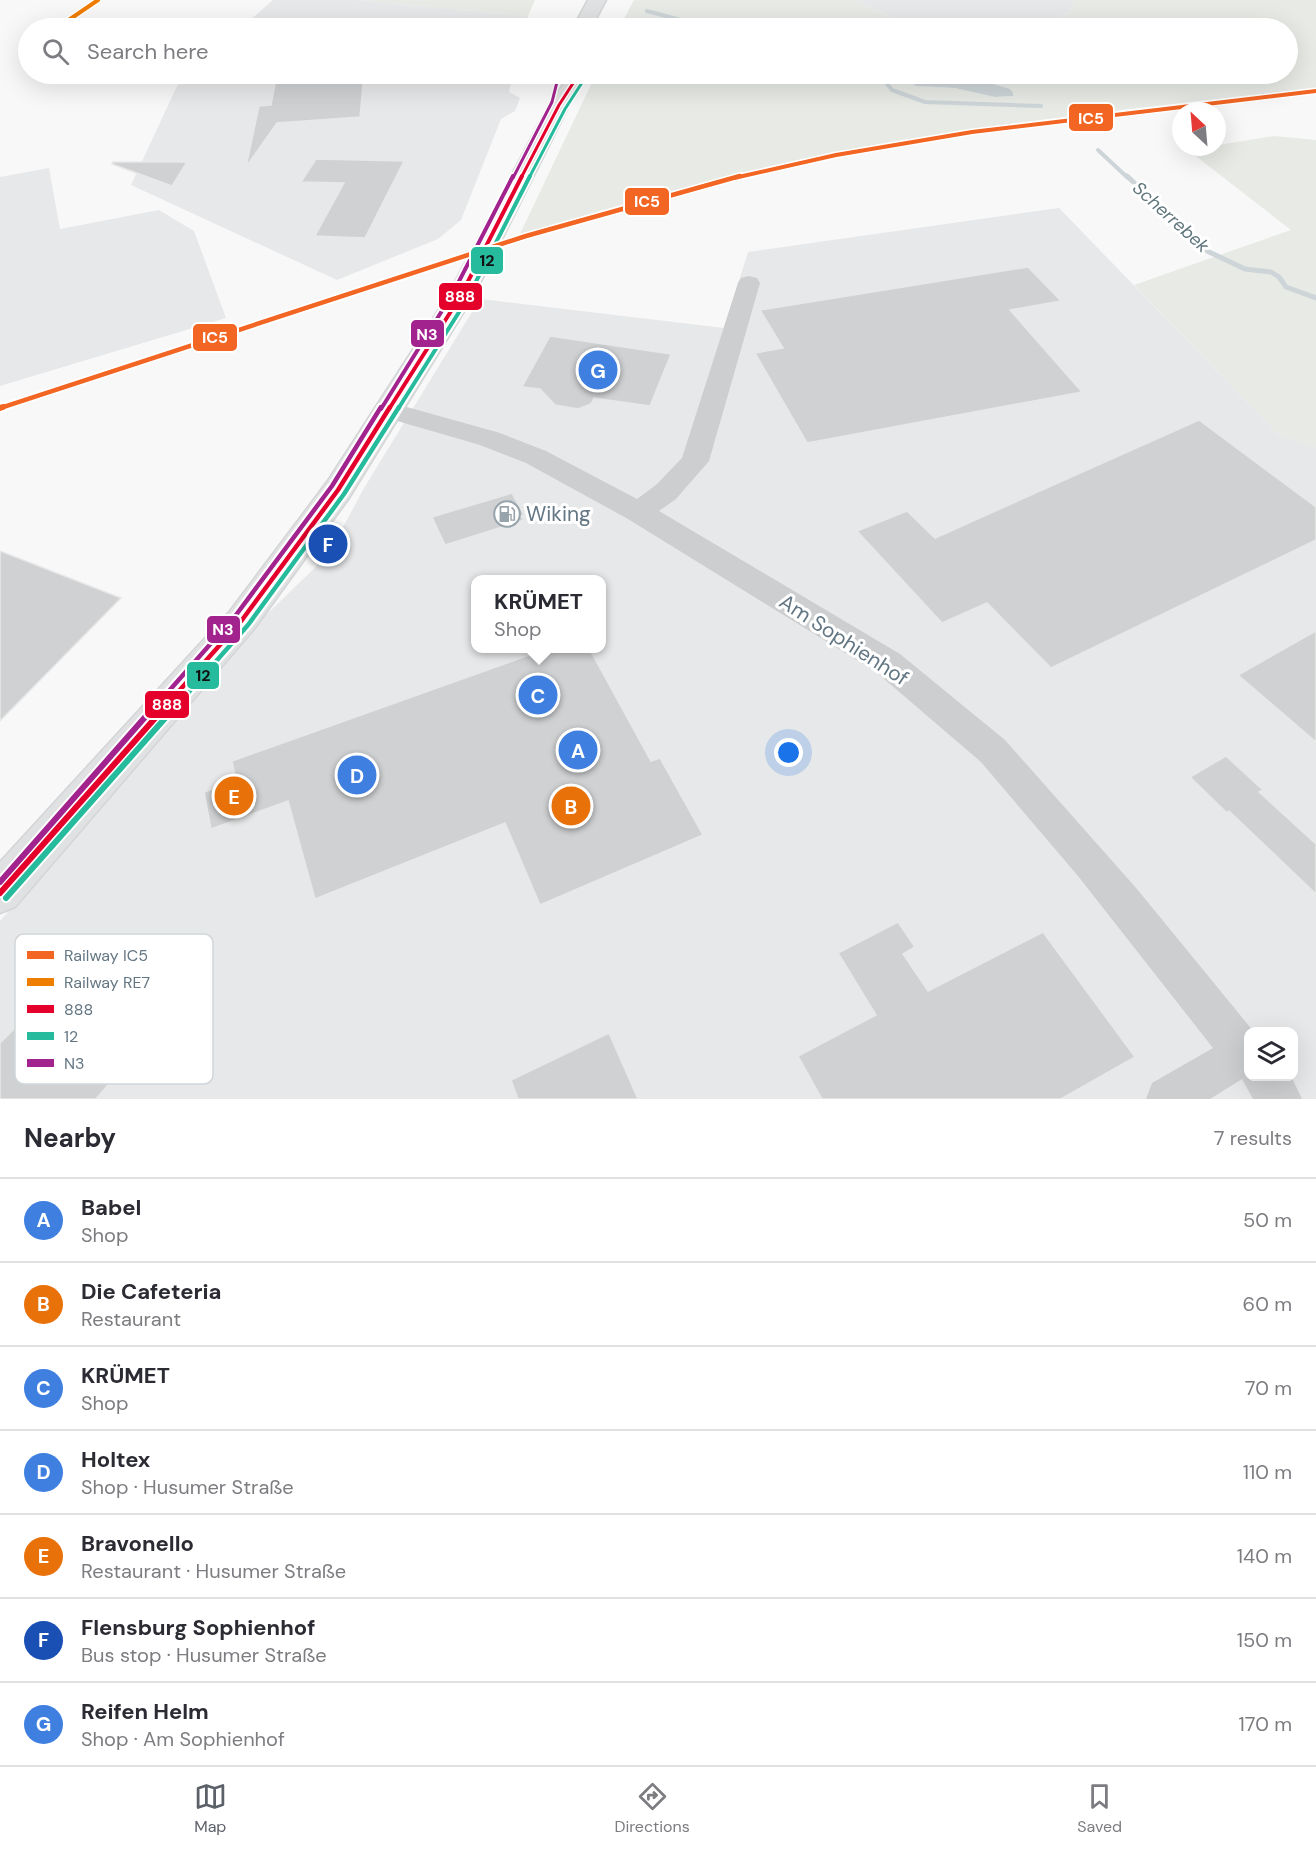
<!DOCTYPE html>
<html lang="en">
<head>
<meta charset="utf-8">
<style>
  :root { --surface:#fff; --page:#f2f2f3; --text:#2b2b33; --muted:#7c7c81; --line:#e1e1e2; --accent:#5c6169 }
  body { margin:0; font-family:"DM Sans",sans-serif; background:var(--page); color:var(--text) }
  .controls { position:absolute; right:18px; bottom:18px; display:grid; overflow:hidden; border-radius:12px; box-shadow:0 6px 24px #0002 }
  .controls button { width:54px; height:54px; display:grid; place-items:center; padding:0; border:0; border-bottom:2px solid var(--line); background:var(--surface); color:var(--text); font:30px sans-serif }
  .compass { position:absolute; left:1172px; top:102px; width:54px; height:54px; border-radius:50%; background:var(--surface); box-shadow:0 6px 24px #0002; rotate:334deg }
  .you { position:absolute; left:789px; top:753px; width:21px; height:21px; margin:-15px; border:4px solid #fff; border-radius:50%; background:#1a73e8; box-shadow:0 0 0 9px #1a73e833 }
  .badge { display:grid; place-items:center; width:39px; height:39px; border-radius:50%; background:var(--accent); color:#fff; font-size:20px; font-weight:700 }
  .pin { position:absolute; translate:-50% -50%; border:3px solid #fff; box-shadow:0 2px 6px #0006 }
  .popup { position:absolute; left:471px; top:575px; width:135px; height:78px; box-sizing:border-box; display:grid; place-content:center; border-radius:12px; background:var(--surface); filter:drop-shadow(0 2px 4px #0005); font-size:20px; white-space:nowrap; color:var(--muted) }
  .popup b { font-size:22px; color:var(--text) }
  .popup::after { content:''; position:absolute; left:50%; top:100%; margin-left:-12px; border:12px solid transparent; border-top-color:var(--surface) }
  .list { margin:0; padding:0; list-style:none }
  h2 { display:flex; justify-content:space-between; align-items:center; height:78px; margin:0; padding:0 24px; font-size:26px }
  h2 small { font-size:20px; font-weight:400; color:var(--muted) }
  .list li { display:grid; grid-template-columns:39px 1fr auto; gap:18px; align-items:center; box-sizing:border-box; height:84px; padding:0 24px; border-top:2px solid var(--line) }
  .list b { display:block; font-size:22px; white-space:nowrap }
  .list p { margin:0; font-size:20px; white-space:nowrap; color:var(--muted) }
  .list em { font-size:20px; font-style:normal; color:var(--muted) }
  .icon { flex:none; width:33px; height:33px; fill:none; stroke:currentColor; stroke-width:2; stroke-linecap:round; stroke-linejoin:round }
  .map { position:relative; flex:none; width:1316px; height:1099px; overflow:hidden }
  .search { position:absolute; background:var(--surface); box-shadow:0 6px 24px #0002; left:18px; right:18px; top:18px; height:66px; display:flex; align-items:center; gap:15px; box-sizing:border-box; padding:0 21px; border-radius:33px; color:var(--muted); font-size:22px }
  .sheet { height:666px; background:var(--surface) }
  nav { display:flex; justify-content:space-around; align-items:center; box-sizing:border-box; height:84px; border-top:2px solid var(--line); background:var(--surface); font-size:16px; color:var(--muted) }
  nav a { display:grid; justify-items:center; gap:3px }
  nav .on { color:var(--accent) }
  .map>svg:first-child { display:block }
  .built { fill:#e7e8e9; fill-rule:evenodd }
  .green { fill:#e7eae5 }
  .water { fill:#cdd5d8 }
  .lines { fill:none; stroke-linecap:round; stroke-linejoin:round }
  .stream-far1 { stroke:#cdd5d8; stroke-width:4 }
  .stream { stroke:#cdd5d8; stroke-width:5 }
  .building { fill:#cfd1d3; stroke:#e8e8e8; stroke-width:1.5 }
  .major-casing { stroke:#d4d5d6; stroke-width:3 }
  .minor { fill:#cdcecf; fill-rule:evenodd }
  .major { fill:#e0e1e2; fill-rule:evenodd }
  .bus-1-far3-casing { stroke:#fff; stroke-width:6 }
  .bus-1-far2-casing { stroke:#fff; stroke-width:8 }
  .bus-1-far1-casing { stroke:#fff; stroke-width:9 }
  .bus-1-casing { stroke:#fff; stroke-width:10 }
  .bus-2-far3-casing { stroke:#fff; stroke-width:6 }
  .bus-2-far2-casing { stroke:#fff; stroke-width:8 }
  .bus-2-far1-casing { stroke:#fff; stroke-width:9 }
  .bus-2-casing { stroke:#fff; stroke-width:10 }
  .bus-3-far3-casing { stroke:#fff; stroke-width:6 }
  .bus-3-far2-casing { stroke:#fff; stroke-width:8 }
  .bus-3-far1-casing { stroke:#fff; stroke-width:9 }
  .bus-3-casing { stroke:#fff; stroke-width:10 }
  .bus-1-far3 { stroke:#e4002b; stroke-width:3 }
  .bus-1-far2 { stroke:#e4002b; stroke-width:4 }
  .bus-1-far1 { stroke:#e4002b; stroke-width:4.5 }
  .bus-1 { stroke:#e4002b; stroke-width:6 }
  .bus-2-far3 { stroke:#27bb9d; stroke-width:3 }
  .bus-2-far2 { stroke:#27bb9d; stroke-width:4 }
  .bus-2-far1 { stroke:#27bb9d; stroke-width:4.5 }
  .bus-2 { stroke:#27bb9d; stroke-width:6 }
  .bus-3-far3 { stroke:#a2238e; stroke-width:3 }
  .bus-3-far2 { stroke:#a2238e; stroke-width:4 }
  .bus-3-far1 { stroke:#a2238e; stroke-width:4.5 }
  .bus-3 { stroke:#a2238e; stroke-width:6 }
  .rail-1-far2-casing { stroke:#fff; stroke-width:7 }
  .rail-1-far1-casing { stroke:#fff; stroke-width:8 }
  .rail-1-casing { stroke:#fff; stroke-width:10 }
  .rail-2-casing { stroke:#fff; stroke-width:7 }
  .rail-1-far2 { stroke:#f26522; stroke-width:4 }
  .rail-1-far1 { stroke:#f26522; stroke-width:4.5 }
  .rail-1 { stroke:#f26522; stroke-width:6 }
  .rail-2 { stroke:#ef7d00; stroke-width:4 }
  .labels { text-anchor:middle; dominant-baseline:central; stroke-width:6; stroke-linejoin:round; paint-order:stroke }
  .far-water-label { font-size:18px; font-style:italic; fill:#5e757c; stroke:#fff }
  .poi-label { font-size:21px; fill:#637683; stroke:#fff; text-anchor:start }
  .street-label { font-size:21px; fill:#637683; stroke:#fff }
  .key { fill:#fff; stroke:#d0d6da; stroke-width:1.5 }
  .key-label { font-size:16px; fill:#637683 }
  .line-badge { stroke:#fff; stroke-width:2 }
  .badge-label { font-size:16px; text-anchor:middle; font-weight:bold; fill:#fff }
  .pale-badge-label { font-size:16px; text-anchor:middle; font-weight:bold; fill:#111 }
</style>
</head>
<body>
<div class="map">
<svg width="1316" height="1099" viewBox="0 0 1316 1099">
  <rect width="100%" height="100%" fill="#f8f8f8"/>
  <g class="built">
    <polygon points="273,0 357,0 528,16 524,28 241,28"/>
    <polygon points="853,0 1075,0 1070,12 1035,28 915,28"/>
    <polygon points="191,74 513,74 509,92 520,98 515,111 501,119 461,220 438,239 337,280 131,185 177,86"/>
    <polygon points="49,168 60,229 159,210 194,231 226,318 0,386 0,177"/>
    <path d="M 1059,208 L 1278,434 L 1316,447 L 1316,1099 L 0,1099 L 0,921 L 265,616 L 328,555 L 364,488 L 480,299 L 724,328 L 748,252 ZM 475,580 L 601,580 L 601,648 L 475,648 ZM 1248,1032 L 1294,1032 L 1294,1076 L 1248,1076 Z"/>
  </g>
  <g class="green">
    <polygon points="357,0 535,0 528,16"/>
    <polygon points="634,0 853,0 915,28 619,28"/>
    <path d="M 1075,0 L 1316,0 L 1316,88 C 1151,107 985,122 822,155 C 720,176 620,205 520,234 L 596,74 L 896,74 L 916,86 L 955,88 L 995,97 L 1013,96 L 1010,89 L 960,74 L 1288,74 L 1288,28 L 1035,28 L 1070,12 Z"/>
    <polygon points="1274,136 1316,140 1316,447 1278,434 1134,285 1291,230 1188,150"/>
  </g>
  <polygon class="water" points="896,74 960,74 1010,89 1013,93 1013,96 995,97 955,88 916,86"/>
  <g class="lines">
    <g class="stream-far1">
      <polyline points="647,11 710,28"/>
      <polyline points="879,74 892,90 925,102 1041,106"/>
      <polyline points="1098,150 1128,178"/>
    </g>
    <polyline class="stream" points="1127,176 1207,251 1245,269 1271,272 1279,277 1286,287 1316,298"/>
  </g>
  <g class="building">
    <polygon points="364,74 360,117 277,123 246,167 259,106 271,105 276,79"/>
    <polygon points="316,159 404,161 365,238 315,236 344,183 301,182"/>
    <polygon points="113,162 187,162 172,186 112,164"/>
    <polygon points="1028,267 1061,301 1010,310 1082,392 807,443 755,353 783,348 760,310"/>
    <polygon points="550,336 671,354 650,406 594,398 591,404 578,409 555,405 540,389 522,387"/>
    <polygon points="1199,420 1316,507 1316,540 1051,668 987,603 942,623 857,531 907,511 935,538"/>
    <polygon points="512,493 524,515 521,516 524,520 445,545 432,517"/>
    <polygon points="0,551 121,598 0,721"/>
    <polygon points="1316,631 1316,742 1238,675"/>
    <polygon points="549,648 589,648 651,761 660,758 703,835 540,905 505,823 315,899 288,801 211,829 204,792 236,780 232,761"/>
    <polygon points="1226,756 1263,790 1259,792 1316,844 1316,894 1229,811 1227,813 1190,777"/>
    <polygon points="898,922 915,947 903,954 928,991 1043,932 1135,1057 1061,1099 822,1099 798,1056 876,1015 838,953"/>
    <polygon points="38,1005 119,1072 96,1099 0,1099 0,1043"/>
    <polygon points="609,1033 638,1099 518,1099 511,1080"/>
  </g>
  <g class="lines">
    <g class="major-casing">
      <g id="major">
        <polygon points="588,0 606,0 591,28 573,28"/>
        <polygon points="570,74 589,74 569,105 473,297 349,498 254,629 15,907 0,913 0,862 230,611 327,482 447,297 549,105"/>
      </g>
    </g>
    <polygon class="minor" points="749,276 757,278 760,283 709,461 676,499 659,511 900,654 1005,740 1137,889 1254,1032 1248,1032 1248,1076 1291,1076 1302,1099 1253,1099 1242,1079 1210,1099 1146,1099 1152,1083 1213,1048 1078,876 981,762 876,672 628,519 526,463 480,445 380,416 376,410 380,404 389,402 500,433 546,451 637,499 656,485 682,458 738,283 741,278"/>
    <use href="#major" class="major"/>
    <g class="bus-1-far3-casing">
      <polyline id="bus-1-far3" points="521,178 559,105 579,74"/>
    </g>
    <g class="bus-1-far2-casing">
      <polyline id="bus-1-far2" points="389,409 460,297 522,176"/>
    </g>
    <g class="bus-1-far1-casing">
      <polyline id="bus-1-far1" points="163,709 242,620 338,490 390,407"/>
    </g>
    <g class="bus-1-casing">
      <polyline id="bus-1" points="0,893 165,707"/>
    </g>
    <g class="bus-2-far3-casing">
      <polyline id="bus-2-far3" points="529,178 565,109 585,78"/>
    </g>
    <g class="bus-2-far2-casing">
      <polyline id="bus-2-far2" points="398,409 466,301 530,176"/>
    </g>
    <g class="bus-2-far1-casing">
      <polyline id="bus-2-far1" points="174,709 248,625 344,494 399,407"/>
    </g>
    <g class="bus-2-casing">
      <polyline id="bus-2" points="6,898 175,707"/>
    </g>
    <g class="bus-3-far3-casing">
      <polyline id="bus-3-far3" points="513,178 552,102 559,74"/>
    </g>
    <g class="bus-3-far2-casing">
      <polyline id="bus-3-far2" points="381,409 453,293 513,176"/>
    </g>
    <g class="bus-3-far1-casing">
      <polyline id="bus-3-far1" points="153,709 236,615 332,486 381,407"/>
    </g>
    <g class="bus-3-casing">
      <polyline id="bus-3" points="0,882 154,707"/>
    </g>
    <use href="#bus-1-far3" class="bus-1-far3"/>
    <use href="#bus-1-far2" class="bus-1-far2"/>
    <use href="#bus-1-far1" class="bus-1-far1"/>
    <use href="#bus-1" class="bus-1"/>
    <use href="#bus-2-far3" class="bus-2-far3"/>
    <use href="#bus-2-far2" class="bus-2-far2"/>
    <use href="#bus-2-far1" class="bus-2-far1"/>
    <use href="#bus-2" class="bus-2"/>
    <use href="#bus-3-far3" class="bus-3-far3"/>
    <use href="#bus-3-far2" class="bus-3-far2"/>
    <use href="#bus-3-far1" class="bus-3-far1"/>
    <use href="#bus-3" class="bus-3"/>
    <g class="rail-1-far2-casing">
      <polyline id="rail-1-far2" points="734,178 836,155 972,132 1316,91"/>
    </g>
    <g class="rail-1-far1-casing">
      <polyline id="rail-1-far1" points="0,408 526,236 740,176"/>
    </g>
    <g class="rail-1-casing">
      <polyline id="rail-1" points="0,408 3,407"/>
    </g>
    <g class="rail-2-casing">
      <polyline id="rail-2" points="57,28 98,0"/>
    </g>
    <use href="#rail-1-far2" class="rail-1-far2"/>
    <use href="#rail-1-far1" class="rail-1-far1"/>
    <use href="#rail-1" class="rail-1"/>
    <use href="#rail-2" class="rail-2"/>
  </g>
  <defs>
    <g id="fuel-ring" transform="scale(1.35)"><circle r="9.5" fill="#fff" stroke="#97a4ac" stroke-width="1.5"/><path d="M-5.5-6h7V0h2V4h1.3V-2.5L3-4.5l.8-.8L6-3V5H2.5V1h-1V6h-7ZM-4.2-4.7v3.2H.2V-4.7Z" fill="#97a4ac"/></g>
  </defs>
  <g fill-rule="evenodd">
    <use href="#fuel-ring" x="507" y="514"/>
  </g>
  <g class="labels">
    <g class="far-water-label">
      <text transform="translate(1171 217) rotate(42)">Scherrebek</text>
    </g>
    <g class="poi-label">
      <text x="526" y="514">Wiking</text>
    </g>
    <g class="street-label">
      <text transform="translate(844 640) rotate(33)">Am Sophienhof</text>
    </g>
  </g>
  <rect x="15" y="934" width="198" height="150" rx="9" class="key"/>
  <rect x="27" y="951" width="27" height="8" fill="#f26522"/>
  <rect x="27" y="978" width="27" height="8" fill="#ef7d00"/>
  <rect x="27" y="1005" width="27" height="8" fill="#e4002b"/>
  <rect x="27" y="1032" width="27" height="8" fill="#27bb9d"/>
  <rect x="27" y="1059" width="27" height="8" fill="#a2238e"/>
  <g class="key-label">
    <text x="64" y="961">Railway IC5</text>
    <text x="64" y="988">Railway RE7</text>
    <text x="64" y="1015">888</text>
    <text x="64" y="1042">12</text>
    <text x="64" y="1069">N3</text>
  </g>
  <g class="line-badge">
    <rect x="1068" y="103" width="46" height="29" rx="6" fill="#f26522"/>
    <rect x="624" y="187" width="46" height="29" rx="6" fill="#f26522"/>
    <rect x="470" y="246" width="34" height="29" rx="6" fill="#27bb9d"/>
    <rect x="438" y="282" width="45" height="29" rx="6" fill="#e4002b"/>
    <rect x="410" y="319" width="35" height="29" rx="6" fill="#a2238e"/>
    <rect x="192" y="323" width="46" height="29" rx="6" fill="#f26522"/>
    <rect x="206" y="615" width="35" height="29" rx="6" fill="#a2238e"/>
    <rect x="186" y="661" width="34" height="29" rx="6" fill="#27bb9d"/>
    <rect x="144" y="690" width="46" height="29" rx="6" fill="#e4002b"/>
  </g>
  <g class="badge-label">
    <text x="1091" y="124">IC5</text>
    <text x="647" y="207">IC5</text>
    <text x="460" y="302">888</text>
    <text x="427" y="340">N3</text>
    <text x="215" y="343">IC5</text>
    <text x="223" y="635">N3</text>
    <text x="167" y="710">888</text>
  </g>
  <g class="pale-badge-label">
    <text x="487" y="266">12</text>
    <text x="203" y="681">12</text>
  </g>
</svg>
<div class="controls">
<button><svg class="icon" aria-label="layers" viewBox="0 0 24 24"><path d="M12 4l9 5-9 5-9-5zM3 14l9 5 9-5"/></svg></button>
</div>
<svg class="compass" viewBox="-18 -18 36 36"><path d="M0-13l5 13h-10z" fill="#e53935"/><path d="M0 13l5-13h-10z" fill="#7c7c81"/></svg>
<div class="you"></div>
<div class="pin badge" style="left:578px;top:750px;background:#3f7fe0">A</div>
<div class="pin badge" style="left:571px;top:806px;background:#e8710a">B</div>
<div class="pin badge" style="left:538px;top:695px;background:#3f7fe0">C</div>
<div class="popup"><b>KRÜMET</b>Shop</div>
<div class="pin badge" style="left:357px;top:775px;background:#3f7fe0">D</div>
<div class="pin badge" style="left:234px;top:796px;background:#e8710a">E</div>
<div class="pin badge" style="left:328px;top:544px;background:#1a4fb4">F</div>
<div class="pin badge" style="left:598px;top:370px;background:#3f7fe0">G</div>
<div class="search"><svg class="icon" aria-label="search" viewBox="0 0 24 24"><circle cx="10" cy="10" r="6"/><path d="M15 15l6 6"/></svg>Search here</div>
</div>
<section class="sheet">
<h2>Nearby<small>7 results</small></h2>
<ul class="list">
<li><span class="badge" style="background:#3f7fe0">A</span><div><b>Babel</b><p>Shop</p></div><em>50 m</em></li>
<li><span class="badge" style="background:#e8710a">B</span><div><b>Die Cafeteria</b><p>Restaurant</p></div><em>60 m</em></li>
<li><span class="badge" style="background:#3f7fe0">C</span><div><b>KRÜMET</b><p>Shop</p></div><em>70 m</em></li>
<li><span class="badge" style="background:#3f7fe0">D</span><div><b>Holtex</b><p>Shop · Husumer Straße</p></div><em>110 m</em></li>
<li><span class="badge" style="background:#e8710a">E</span><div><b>Bravonello</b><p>Restaurant · Husumer Straße</p></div><em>140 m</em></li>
<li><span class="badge" style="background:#1a4fb4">F</span><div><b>Flensburg Sophienhof</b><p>Bus stop · Husumer Straße</p></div><em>150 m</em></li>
<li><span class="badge" style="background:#3f7fe0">G</span><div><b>Reifen Helm</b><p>Shop · Am Sophienhof</p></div><em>170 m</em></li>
</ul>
</section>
<nav>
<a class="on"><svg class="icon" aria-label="map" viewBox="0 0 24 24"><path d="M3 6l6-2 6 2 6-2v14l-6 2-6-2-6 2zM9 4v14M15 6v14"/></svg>Map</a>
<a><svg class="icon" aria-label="directions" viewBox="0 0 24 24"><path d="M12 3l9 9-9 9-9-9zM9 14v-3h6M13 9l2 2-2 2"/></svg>Directions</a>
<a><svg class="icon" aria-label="saved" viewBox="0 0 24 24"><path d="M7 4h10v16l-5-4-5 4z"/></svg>Saved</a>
</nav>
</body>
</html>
